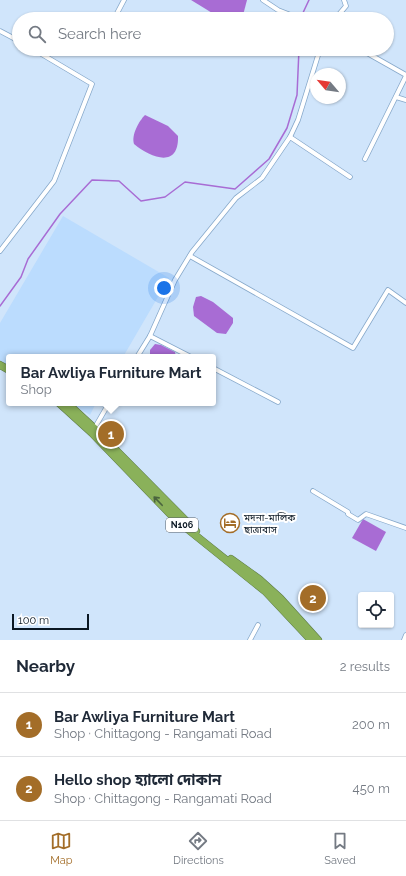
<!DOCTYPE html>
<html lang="en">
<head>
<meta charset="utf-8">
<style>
  :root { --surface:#fff; --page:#f6f6f7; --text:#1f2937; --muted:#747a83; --line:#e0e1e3; --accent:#a36d28 }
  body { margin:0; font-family:Raleway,"Noto Sans Bengali",sans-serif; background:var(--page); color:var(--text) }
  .controls { position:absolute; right:12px; bottom:12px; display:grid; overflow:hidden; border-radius:4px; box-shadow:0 1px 3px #0004 }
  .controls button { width:36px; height:36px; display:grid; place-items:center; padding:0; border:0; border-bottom:1px solid var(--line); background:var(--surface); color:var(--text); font:20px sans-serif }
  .compass { position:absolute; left:310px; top:68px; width:36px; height:36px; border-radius:50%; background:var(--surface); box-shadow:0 1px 3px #0004; rotate:299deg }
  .scale { position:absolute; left:12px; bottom:10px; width:77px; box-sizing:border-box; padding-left:4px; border:2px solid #0a1723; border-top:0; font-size:11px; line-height:14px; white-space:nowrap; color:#0a1723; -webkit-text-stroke:3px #fff; paint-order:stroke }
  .you { position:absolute; left:164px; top:288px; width:14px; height:14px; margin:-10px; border:3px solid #fff; border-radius:50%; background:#1a73e8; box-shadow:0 0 0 6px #1a73e833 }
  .badge { display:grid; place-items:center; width:26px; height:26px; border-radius:50%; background:var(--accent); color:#fff; font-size:13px; font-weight:700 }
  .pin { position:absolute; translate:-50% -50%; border:2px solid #fff; box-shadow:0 1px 4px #0006 }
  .popup { position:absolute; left:6px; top:354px; width:210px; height:52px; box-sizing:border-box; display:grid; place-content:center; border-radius:4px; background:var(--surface); filter:drop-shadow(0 1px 3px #0005); font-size:13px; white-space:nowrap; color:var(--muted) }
  .popup b { font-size:15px; color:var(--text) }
  .popup::after { content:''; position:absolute; left:50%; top:100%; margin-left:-8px; border:8px solid transparent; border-top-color:var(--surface) }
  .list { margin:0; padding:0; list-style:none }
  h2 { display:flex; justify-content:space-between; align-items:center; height:52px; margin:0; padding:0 16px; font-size:17px }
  h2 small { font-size:13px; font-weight:400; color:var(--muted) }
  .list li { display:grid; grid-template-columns:26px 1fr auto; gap:12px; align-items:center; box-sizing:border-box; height:64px; padding:0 16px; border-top:1px solid var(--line) }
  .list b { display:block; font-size:15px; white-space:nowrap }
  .list p { margin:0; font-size:13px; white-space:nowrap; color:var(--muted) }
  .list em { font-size:13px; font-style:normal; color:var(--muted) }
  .icon { flex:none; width:22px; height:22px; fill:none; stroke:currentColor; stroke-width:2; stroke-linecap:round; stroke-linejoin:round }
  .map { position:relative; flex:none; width:406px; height:640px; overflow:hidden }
  .search { position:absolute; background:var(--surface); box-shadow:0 1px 3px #0004; left:12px; right:12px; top:12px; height:44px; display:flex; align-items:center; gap:10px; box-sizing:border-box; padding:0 14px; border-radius:22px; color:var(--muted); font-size:15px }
  .sheet { height:180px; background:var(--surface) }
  nav { display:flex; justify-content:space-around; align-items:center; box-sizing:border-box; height:56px; border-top:1px solid var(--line); background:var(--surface); font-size:11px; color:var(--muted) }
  nav a { display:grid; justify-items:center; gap:2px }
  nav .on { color:var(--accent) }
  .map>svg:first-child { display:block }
  .built { fill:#bbdcfe }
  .water { fill:#a86cd4 }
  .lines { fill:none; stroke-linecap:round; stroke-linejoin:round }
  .stream { stroke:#a86cd4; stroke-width:1.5 }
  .street-casing { stroke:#86a8ca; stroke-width:5.5 }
  .highway-casing { stroke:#5d7b47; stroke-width:8 }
  .street { stroke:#fff; stroke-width:4 }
  .highway { stroke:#8ab15a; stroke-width:7 }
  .oneway { stroke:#4a643e }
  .labels { text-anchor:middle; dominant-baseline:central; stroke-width:4; stroke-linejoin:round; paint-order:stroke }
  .shield { fill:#fff; stroke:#545d65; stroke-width:1 }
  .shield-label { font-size:9px; font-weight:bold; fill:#0a1723 }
  .poi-label { font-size:10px; fill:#0a1723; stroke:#fff; text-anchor:start }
</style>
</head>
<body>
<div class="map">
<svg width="406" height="640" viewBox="0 0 406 640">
  <rect width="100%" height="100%" fill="#d0e5fb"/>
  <g class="built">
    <polygon points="63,216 169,278 123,357 9,357 9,368 0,363 0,323"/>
    <polygon points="69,403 96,403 90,415"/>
  </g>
  <g class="water">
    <polygon points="191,0 247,0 242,19 222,19"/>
    <path d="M 145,115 L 168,126 L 178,136 C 179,169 151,158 134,144 C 131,135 139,121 145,115 Z"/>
    <polygon points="201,296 213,302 233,318 233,323 226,334 217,333 194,316 193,307 196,297"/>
    <polygon points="155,344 161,345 175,352 176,357 150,357 150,350"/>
    <polygon points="363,519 386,532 376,551 352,538"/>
  </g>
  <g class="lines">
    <g class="stream">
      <polyline points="301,17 309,0"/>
      <polyline points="0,306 21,277 28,259 60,214 92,180 119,181 141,201 165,197 185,182 235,189 269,159 287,128 297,95 299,49"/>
    </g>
    <g class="street-casing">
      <g id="street">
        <polyline points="263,0 278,10 301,19"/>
        <polyline points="114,19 124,0"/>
        <polyline points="335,19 346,6 344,0"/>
        <polyline points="0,31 19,41"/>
        <polyline points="360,49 406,75"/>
        <polyline points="396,97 406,100"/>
        <polyline points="290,137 298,120 320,49"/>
        <polyline points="365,159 406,76"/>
        <polyline points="0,251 54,181 92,84 33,49"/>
        <polyline points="190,256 353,348 388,290 406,303"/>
        <polyline points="150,336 191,357"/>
        <polyline points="137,357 150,336 175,280 192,252 236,198 262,178 290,137 350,177"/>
        <polyline points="213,368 278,402"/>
        <polyline points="94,429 109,403"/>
        <polyline points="313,491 348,512 348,514 358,520 366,514 406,528"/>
        <polyline points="250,640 258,625"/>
        <polyline points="404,640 406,635"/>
      </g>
    </g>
    <g class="highway-casing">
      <g id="highway">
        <polyline points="0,365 9,370"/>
        <polyline points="59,403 92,433 175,519 266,592 311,640"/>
        <polyline points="67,403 94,428 196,531"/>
        <polyline points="231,559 259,579 280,598 318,640"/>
      </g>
    </g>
    <use href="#street" class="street"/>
    <use href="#highway" class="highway"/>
  </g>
  <defs><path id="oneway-shaft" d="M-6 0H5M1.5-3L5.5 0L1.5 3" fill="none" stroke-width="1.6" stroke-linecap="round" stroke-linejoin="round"/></defs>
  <use class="oneway" href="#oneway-shaft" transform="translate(158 501) rotate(-134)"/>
  <defs>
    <g id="hotel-ring" transform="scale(1)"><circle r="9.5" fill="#fff" stroke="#a36d28" stroke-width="1.5"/><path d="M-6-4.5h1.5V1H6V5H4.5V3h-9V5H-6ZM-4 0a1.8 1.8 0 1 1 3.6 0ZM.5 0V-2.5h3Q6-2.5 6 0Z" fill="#a36d28"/></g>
  </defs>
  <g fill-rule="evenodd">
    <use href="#hotel-ring" x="230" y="523"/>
  </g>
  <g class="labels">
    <rect class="shield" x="166" y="518" width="32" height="14" rx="3"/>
    <g class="shield-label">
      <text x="182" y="525">N106</text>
    </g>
    <g class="poi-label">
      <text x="244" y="517">মদনা-মালিক<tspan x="244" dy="12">ছাত্রাবাস</tspan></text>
    </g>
  </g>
</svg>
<div class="controls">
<button><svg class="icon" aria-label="locate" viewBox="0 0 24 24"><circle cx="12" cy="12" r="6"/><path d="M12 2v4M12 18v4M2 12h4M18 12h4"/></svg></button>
</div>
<svg class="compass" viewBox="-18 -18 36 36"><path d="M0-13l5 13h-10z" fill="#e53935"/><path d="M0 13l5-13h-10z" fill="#747a83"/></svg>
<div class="scale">100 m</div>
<div class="you"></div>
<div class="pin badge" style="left:111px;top:434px">1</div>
<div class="popup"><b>Bar Awliya Furniture Mart</b>Shop</div>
<div class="pin badge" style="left:313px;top:598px">2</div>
<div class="search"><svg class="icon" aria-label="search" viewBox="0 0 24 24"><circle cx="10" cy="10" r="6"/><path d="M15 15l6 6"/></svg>Search here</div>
</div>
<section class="sheet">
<h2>Nearby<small>2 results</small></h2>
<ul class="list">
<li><span class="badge">1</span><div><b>Bar Awliya Furniture Mart</b><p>Shop · Chittagong - Rangamati Road</p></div><em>200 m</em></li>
<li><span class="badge">2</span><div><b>Hello shop হ্যালো দোকান</b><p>Shop · Chittagong - Rangamati Road</p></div><em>450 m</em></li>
</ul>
</section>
<nav>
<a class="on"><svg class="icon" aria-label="map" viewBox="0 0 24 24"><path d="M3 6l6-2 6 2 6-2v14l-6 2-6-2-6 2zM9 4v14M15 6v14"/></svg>Map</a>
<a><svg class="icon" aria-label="directions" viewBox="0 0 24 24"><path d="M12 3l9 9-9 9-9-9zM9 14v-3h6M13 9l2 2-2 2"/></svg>Directions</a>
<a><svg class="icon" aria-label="saved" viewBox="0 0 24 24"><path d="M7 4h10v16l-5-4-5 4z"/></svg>Saved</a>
</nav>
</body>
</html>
